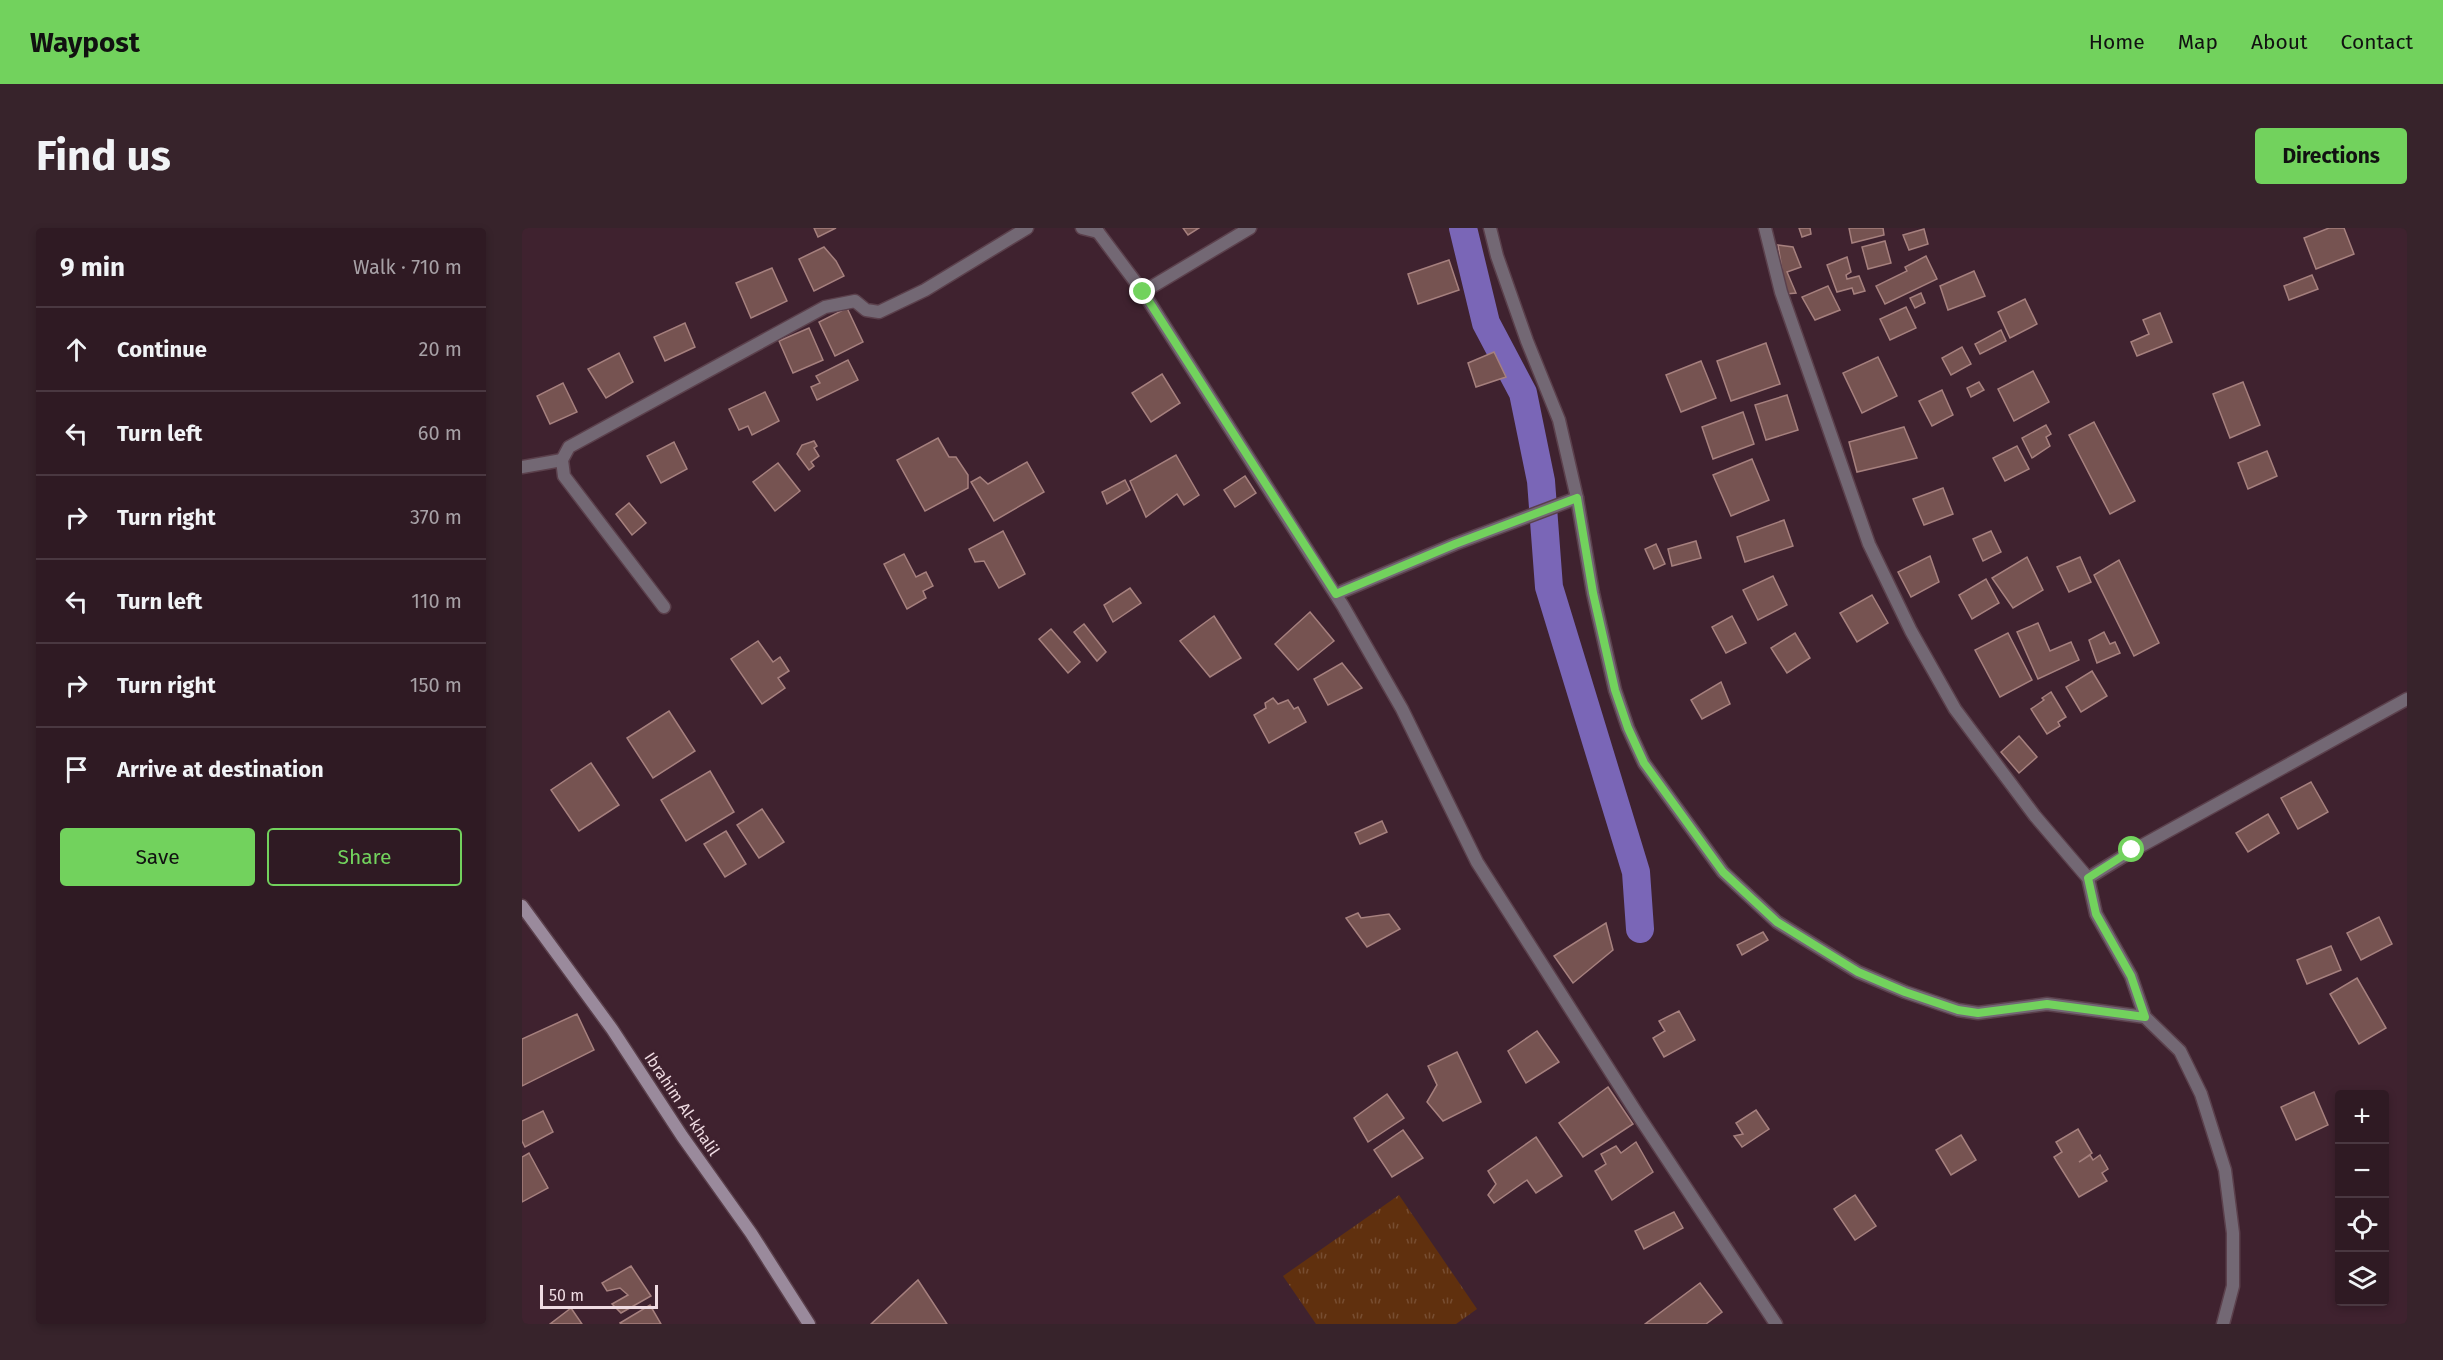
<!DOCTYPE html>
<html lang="en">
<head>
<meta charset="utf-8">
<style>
  :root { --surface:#2f1a23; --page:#37232b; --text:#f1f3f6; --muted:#a7a1a6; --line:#4a3841; --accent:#72d25d }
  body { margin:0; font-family:"Fira Sans",sans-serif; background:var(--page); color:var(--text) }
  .controls { position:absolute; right:18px; bottom:18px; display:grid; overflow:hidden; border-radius:6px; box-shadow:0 3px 9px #0003 }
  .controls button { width:54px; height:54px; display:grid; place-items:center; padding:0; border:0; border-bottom:2px solid var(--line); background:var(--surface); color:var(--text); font:30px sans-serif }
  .scale { position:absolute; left:18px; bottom:15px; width:118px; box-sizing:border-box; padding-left:6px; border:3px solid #efdbe2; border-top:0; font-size:16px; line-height:21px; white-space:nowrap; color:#efdbe2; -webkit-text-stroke:4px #3f222f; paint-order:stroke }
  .stop { position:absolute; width:18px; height:18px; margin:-14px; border:4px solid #72d25d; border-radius:50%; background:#fff }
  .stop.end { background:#72d25d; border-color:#fff; box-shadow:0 2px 6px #0008 }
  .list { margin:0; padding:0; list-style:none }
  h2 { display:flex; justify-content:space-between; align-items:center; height:78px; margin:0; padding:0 24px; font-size:26px }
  h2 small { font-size:20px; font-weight:400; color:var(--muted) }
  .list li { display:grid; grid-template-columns:39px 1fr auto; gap:18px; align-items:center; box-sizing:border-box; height:84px; padding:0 24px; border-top:2px solid var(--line) }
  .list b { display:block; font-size:22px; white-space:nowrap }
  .list em { font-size:20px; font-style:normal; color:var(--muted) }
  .actions { display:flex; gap:12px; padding:18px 24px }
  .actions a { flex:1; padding:14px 0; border:2px solid var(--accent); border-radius:6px; text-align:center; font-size:21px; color:var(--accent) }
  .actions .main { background:var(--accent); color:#111 }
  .icon { flex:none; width:33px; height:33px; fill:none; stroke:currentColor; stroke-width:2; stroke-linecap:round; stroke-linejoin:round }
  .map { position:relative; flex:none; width:1885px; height:1096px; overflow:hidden; border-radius:6px }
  header { display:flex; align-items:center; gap:36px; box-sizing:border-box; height:84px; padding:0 30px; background:var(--accent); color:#111 }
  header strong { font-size:28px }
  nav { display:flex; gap:33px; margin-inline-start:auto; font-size:21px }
  .intro { display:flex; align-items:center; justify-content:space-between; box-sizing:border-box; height:144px; padding:0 36px }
  h1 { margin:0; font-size:42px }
  .button { padding:15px 27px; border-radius:6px; background:var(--accent); color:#111; font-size:21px; font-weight:700 }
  main { display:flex; gap:36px; padding:0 36px }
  aside { flex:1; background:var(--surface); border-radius:6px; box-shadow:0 3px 9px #0003 }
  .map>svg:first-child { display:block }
  .grass { fill:url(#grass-tufts) }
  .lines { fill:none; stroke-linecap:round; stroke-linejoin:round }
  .river { stroke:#7a66b7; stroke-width:28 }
  .building { fill:#765351; stroke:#a6807e; stroke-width:1.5 }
  .street-casing { stroke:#5b404c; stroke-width:15 }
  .secondary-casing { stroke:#5b404c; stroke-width:15 }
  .street { stroke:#736874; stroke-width:12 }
  .secondary { stroke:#9a8a9c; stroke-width:12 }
  .route { stroke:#72d25d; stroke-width:8 }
  .labels { text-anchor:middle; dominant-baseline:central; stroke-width:6; stroke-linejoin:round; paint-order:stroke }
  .street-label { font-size:16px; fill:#efdbe2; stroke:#3f222f }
</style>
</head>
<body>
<header>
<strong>Waypost</strong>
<nav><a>Home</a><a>Map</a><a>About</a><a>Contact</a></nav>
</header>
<div class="intro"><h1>Find us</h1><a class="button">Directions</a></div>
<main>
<aside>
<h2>9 min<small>Walk · 710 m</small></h2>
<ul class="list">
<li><svg class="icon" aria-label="ahead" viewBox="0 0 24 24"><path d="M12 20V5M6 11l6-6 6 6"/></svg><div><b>Continue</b></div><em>20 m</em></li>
<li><svg class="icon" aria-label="left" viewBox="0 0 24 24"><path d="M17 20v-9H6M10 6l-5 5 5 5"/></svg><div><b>Turn left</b></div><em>60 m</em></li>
<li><svg class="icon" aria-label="right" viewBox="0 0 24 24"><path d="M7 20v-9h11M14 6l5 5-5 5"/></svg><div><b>Turn right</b></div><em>370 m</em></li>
<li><svg class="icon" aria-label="left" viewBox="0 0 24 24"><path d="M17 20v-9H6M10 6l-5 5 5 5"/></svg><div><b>Turn left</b></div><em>110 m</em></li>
<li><svg class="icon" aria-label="right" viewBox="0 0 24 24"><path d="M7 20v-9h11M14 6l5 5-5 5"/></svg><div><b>Turn right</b></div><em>150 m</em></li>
<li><svg class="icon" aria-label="arrive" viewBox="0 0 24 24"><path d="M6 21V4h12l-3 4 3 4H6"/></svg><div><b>Arrive at destination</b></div></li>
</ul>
<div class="actions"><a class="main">Save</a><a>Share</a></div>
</aside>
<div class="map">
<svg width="1885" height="1096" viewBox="0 0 1885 1096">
  <defs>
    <pattern id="grass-tufts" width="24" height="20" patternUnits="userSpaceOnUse" patternTransform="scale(1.5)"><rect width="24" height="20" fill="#60300e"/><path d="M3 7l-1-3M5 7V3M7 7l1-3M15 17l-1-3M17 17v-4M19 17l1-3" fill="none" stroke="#774d31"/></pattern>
  </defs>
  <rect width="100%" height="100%" fill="#3f222f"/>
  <polygon class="grass" points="877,967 955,1081 934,1096 794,1096 761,1048"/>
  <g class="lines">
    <polyline class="river" points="941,0 964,95 1001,165 1019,253 1027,359 1114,644 1118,701"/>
  </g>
  <g class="building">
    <polygon points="292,0 314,0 296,9"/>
    <polygon points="661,0 677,0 666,7"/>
    <polygon points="1277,0 1288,0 1289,6 1280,9"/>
    <polygon points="1327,0 1361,0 1362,7 1330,15"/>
    <polygon points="1807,0 1822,0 1832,26 1794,41 1782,10"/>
    <polygon points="1402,1 1406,16 1387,22 1381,7"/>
    <polygon points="1363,13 1369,35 1346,41 1340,19"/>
    <polygon points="1256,17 1271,19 1279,39 1265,44 1274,65 1264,66"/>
    <polygon points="302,19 314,33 322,48 292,63 277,31"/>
    <polygon points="1404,28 1415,51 1363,76 1354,58 1385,43 1383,39"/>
    <polygon points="1325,29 1329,44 1324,47 1325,51 1337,48 1343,63 1332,66 1330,60 1315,64 1305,37"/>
    <polygon points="927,32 937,62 896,76 886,46"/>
    <polygon points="250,40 265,73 229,90 214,55"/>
    <polygon points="1452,43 1463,68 1426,82 1418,58"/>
    <polygon points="1790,47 1796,61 1767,72 1762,58"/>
    <polygon points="1306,58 1318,82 1293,92 1280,69"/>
    <polygon points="1399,65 1403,75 1393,80 1388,70"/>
    <polygon points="1503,71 1515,96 1488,110 1476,84"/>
    <polygon points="1384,79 1394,100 1368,112 1358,91"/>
    <polygon points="325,80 341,114 313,128 297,94"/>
    <polygon points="1638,85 1650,114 1615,128 1609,114 1627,106 1621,92"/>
    <polygon points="163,95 173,119 143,133 132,109"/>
    <polygon points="287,100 301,132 271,145 257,113"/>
    <polygon points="1479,102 1484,113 1458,126 1453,116"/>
    <polygon points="1244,115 1258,156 1209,173 1195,133"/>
    <polygon points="1440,119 1449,136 1429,147 1420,130"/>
    <polygon points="972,124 984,149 954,159 946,135"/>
    <polygon points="97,125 111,154 84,170 66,141"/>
    <polygon points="1356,129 1375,168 1340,185 1321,145"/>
    <polygon points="326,132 336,152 295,172 289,159 298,155 294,148"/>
    <polygon points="1179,133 1194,170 1159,184 1144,147"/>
    <polygon points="1511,143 1527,174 1492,193 1476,161"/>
    <polygon points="640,146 658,175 629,194 610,165"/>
    <polygon points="1457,154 1462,162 1449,169 1445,160"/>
    <polygon points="1721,154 1738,197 1708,210 1691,166"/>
    <polygon points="41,155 55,184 28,196 15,168"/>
    <polygon points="1420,162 1431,187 1410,198 1397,173"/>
    <polygon points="243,164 257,193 230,207 226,198 217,202 207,181"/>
    <polygon points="1265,167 1276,202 1244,212 1233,177"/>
    <polygon points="1221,184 1232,216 1191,231 1180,199"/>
    <polygon points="1572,194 1613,273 1588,286 1547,207"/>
    <polygon points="1524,197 1529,206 1524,209 1528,218 1510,230 1500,210"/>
    <polygon points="1382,199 1395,230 1335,244 1327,214"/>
    <polygon points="416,210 427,229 434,229 446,247 446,260 403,283 375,232"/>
    <polygon points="292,213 295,218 292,220 297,228 289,234 292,238 287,242 275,226 280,217"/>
    <polygon points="152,214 165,241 139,255 125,228"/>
    <polygon points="1495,218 1507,241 1483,253 1471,230"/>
    <polygon points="1745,223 1755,248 1726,261 1716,235"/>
    <polygon points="654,227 677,267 662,277 655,266 624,289 608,253"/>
    <polygon points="1230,231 1247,272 1209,288 1191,247"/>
    <polygon points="505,234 522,264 472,293 449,254 458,249 466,256"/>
    <polygon points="256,235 278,263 253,283 231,254"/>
    <polygon points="723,248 734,265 713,279 702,262"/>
    <polygon points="603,252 608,262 585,276 580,264"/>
    <polygon points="1421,260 1431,286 1402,297 1391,271"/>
    <polygon points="107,275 124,295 110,307 94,286"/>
    <polygon points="1262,292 1271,318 1223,334 1215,309"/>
    <polygon points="481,303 503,346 477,360 462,333 453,334 447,321"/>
    <polygon points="1469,303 1479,324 1461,333 1451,311"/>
    <polygon points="1174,313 1179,330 1150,338 1146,321"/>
    <polygon points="1134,316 1143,336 1132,341 1123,321"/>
    <polygon points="382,326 394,349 404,344 411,358 401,363 404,370 385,381 362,336"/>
    <polygon points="1408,328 1417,354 1389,369 1376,344"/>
    <polygon points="1505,329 1521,362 1491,380 1470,350"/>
    <polygon points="1558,329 1569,354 1547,364 1535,339"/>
    <polygon points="1597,332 1637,415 1612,428 1572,347"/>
    <polygon points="1251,348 1265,377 1236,392 1221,362"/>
    <polygon points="1464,351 1477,375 1450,391 1437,367"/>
    <polygon points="608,360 619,375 591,394 582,377"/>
    <polygon points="1350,367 1366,395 1335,414 1318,385"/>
    <polygon points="788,384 812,413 776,442 753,416"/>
    <polygon points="692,388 719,430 688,449 658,413"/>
    <polygon points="1210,388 1224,415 1204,425 1190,399"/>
    <polygon points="1516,395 1528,423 1549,414 1557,432 1516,451 1495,404"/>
    <polygon points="562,396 584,424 575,433 552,404"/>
    <polygon points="529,401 558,434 546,445 517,411"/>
    <polygon points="1582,404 1588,416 1593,414 1598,425 1575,435 1567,412"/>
    <polygon points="1273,405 1288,430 1265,445 1249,420"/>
    <polygon points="1486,405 1510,452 1478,469 1453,422"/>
    <polygon points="236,413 251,434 258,429 267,443 256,450 263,460 240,476 209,431"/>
    <polygon points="820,435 840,460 806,477 792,451"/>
    <polygon points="1570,443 1585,468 1559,484 1544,459"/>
    <polygon points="1199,454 1208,476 1180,491 1169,472"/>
    <polygon points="1529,464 1544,489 1536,494 1538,498 1525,506 1509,481 1522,472 1520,470"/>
    <polygon points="751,470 756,476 766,472 772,481 776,479 784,494 747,515 732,487 744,480 743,475"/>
    <polygon points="147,483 173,523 131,550 105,510"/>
    <polygon points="1497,508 1515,529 1497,545 1479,524"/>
    <polygon points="69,535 97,577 57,603 29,562"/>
    <polygon points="188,543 212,584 164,613 139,572"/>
    <polygon points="1789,554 1806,584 1776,601 1759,570"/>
    <polygon points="240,581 262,614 237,630 215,597"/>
    <polygon points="1746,586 1757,605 1726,624 1714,605"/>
    <polygon points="860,593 865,604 838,616 833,605"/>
    <polygon points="204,603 224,636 203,649 182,616"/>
    <polygon points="836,685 839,690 867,686 878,701 845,719 824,690"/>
    <polygon points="1857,689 1870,716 1839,732 1825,705"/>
    <polygon points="1084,695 1091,722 1051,755 1032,728"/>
    <polygon points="1241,704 1246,712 1220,727 1215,717"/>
    <polygon points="1809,718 1819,742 1785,756 1775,732"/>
    <polygon points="1835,750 1864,800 1837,816 1808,766"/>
    <polygon points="1157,783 1173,812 1142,829 1131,810 1143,803 1137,793"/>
    <polygon points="55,786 72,822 0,858 0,811"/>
    <polygon points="1015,803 1037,834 1004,855 986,823"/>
    <polygon points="935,824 959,874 921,893 905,874 915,857 906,838"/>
    <polygon points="1086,859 1111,896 1061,929 1037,895"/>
    <polygon points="1792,864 1806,897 1774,912 1759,879"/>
    <polygon points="865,866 882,890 846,914 832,890"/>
    <polygon points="1234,882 1247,901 1220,919 1212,908 1221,906 1214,895"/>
    <polygon points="21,883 31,904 3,919 0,913 0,893"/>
    <polygon points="1556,901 1570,925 1557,934 1568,927 1571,932 1578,927 1586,941 1580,945 1585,953 1557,969 1532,929 1540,924 1534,914"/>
    <polygon points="881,902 901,930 870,949 852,922"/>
    <polygon points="1439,907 1454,932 1429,947 1414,922"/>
    <polygon points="1014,909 1040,948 1014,965 1005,952 972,975 966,967 974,956 966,943"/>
    <polygon points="1114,914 1131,944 1090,972 1073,943 1084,936 1079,926 1094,918 1099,925"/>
    <polygon points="7,925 26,960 0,974 0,929"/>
    <polygon points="1333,967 1354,998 1333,1012 1312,981"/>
    <polygon points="1152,984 1161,1000 1122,1021 1113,1003"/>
    <polygon points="109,1038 129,1068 99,1085 90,1076 106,1067 98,1060 85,1063 80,1055"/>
    <polygon points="396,1052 425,1096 349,1096"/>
    <polygon points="1178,1055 1200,1084 1184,1096 1123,1096"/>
    <polygon points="128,1077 139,1096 99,1096 98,1095"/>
    <polygon points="49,1080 60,1096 28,1096"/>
  </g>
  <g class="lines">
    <g class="street-casing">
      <g id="street">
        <polyline points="560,0 576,4"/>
        <polyline points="573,0 621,64 821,378 880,481 955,634 1116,887 1254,1096"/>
        <polyline points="968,0 975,28 1005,113 1037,192 1055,270 1071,365 1093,462 1106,500 1122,535 1201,644 1255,694 1336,744 1383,764 1436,782 1456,785 1525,776 1623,789"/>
        <polyline points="1243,0 1259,64 1347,316 1389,403 1433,481 1513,588 1566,650 1574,686 1609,748 1623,789 1658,823 1679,866 1703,942 1711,1005 1711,1058 1701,1096"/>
        <polyline points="621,64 728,0"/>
        <polyline points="0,239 40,232"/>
        <polyline points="814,366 933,316 1055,270"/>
        <polyline points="142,379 42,248 40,232 47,219 303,79 333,73 344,82 357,84 403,62 505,0"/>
        <polyline points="1566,650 1610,623 1885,471"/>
      </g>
    </g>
    <g class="secondary-casing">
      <polyline id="secondary" points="0,678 90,801 160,908 229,1005 287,1096"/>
    </g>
    <use href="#street" class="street"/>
    <use href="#secondary" class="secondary"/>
  </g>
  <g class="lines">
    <polyline class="route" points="621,64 814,366 933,316 1055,270 1071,365 1093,462 1106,500 1122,535 1201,644 1255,694 1336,744 1383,764 1436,782 1456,785 1525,776 1623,789 1609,748 1574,686 1566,650 1610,622"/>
  </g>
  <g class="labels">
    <g class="street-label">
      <text transform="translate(160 876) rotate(56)">Ibrahim Al-khalil</text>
    </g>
  </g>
</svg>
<div class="controls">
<button>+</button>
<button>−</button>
<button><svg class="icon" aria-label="locate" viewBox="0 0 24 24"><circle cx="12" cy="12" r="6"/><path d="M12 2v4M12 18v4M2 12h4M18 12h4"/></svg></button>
<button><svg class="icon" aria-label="layers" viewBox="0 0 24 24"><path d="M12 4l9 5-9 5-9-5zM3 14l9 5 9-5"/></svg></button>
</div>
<div class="scale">50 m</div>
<div class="stop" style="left:1610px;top:622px"></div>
<div class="stop end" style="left:621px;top:64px"></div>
</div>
</main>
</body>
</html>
